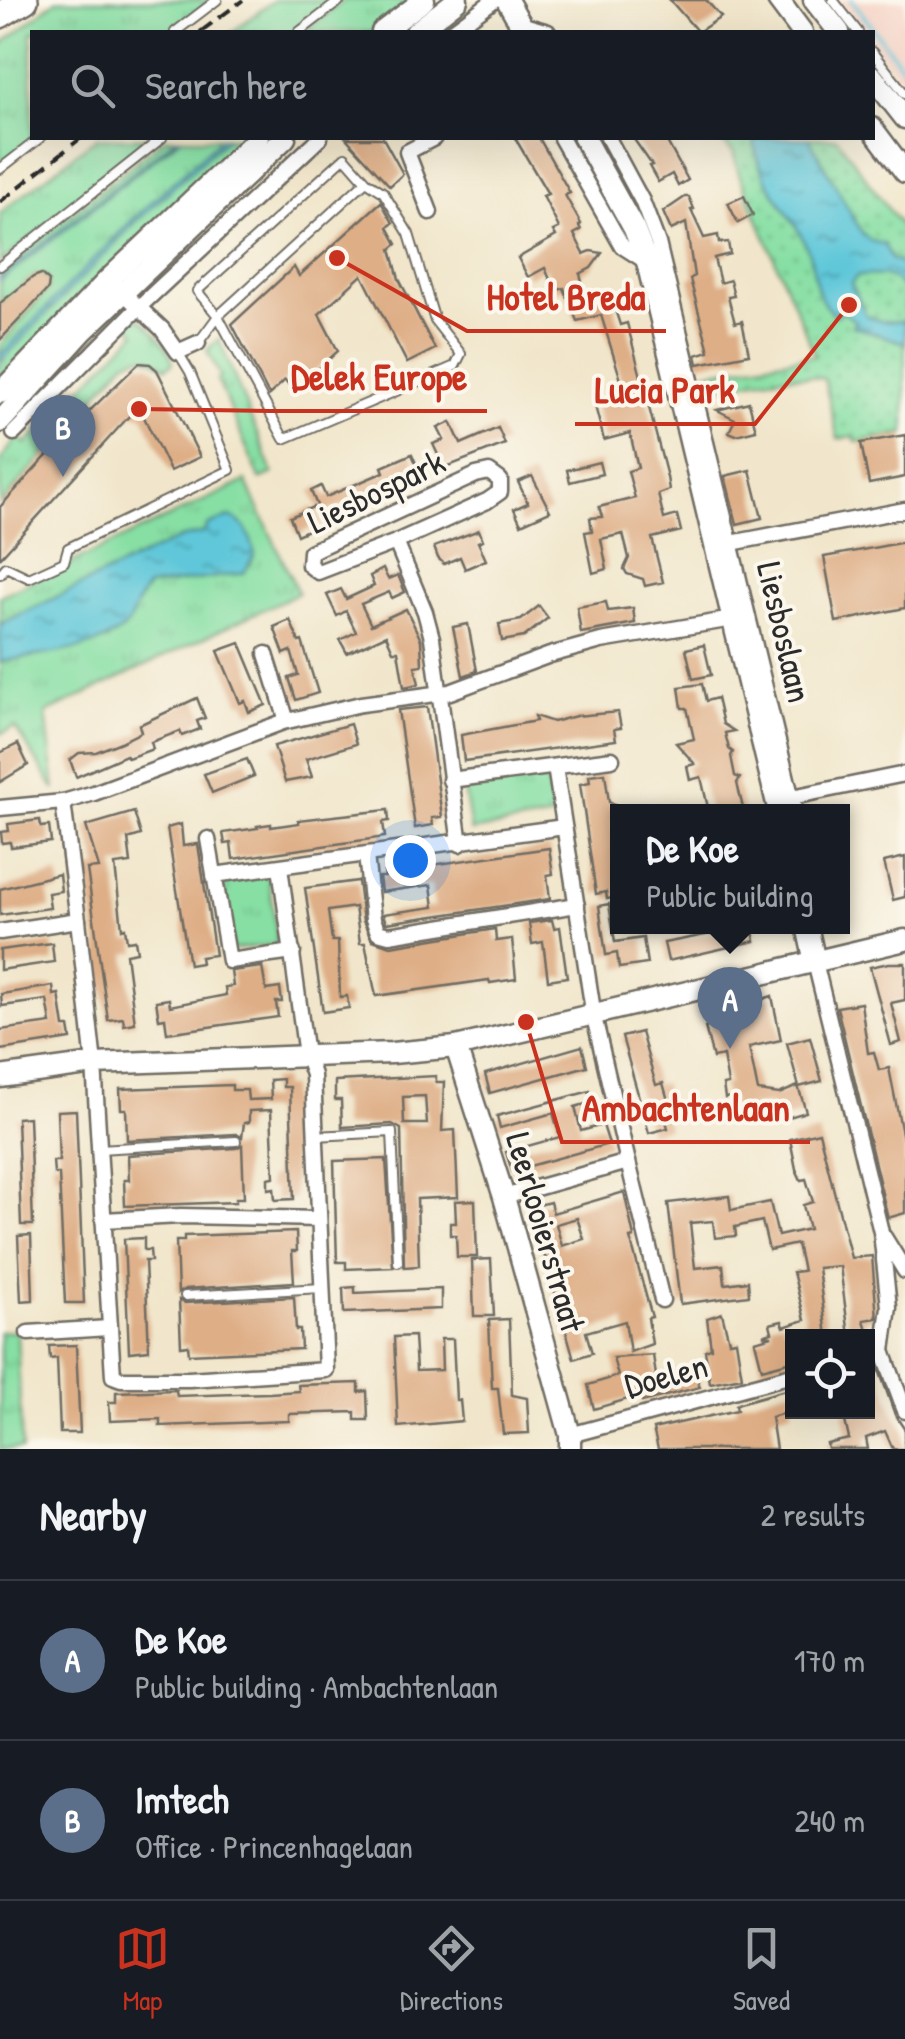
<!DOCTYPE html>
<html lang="en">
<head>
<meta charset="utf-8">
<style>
  :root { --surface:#171b24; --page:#242831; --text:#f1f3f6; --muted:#9ea1a6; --line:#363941; --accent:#c8321e }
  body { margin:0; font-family:"Patrick Hand",sans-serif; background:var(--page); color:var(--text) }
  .controls { position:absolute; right:30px; bottom:30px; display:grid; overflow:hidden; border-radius:0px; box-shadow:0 10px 40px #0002 }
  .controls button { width:90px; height:90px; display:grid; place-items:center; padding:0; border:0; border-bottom:2px solid var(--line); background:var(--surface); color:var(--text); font:50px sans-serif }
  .you { position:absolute; left:410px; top:860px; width:35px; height:35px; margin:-25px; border:8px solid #fff; border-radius:50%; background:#1a73e8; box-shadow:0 0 0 15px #1a73e833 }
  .badge { display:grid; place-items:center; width:65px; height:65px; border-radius:50%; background:var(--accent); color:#fff; font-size:32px; font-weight:700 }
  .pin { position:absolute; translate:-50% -82px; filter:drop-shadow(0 2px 5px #0008) }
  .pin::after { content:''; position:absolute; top:52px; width:35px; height:30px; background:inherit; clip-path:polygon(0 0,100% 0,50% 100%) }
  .popup { position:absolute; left:610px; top:804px; width:240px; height:130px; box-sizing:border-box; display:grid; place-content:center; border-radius:0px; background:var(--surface); filter:drop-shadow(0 2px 8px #0005); font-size:32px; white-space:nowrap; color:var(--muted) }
  .popup b { font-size:38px; color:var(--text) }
  .popup::after { content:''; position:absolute; left:50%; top:100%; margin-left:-20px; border:20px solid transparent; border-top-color:var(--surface) }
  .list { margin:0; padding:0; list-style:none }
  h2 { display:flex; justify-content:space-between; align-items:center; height:130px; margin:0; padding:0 40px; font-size:42px }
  h2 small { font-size:32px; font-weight:400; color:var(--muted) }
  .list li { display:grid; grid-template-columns:65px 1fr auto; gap:30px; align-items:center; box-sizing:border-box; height:160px; padding:0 40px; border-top:2px solid var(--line) }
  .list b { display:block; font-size:38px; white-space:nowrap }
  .list p { margin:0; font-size:32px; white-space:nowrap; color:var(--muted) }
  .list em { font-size:32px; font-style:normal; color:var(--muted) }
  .icon { flex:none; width:55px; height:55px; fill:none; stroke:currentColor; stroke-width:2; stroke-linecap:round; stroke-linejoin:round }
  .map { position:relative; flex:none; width:905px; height:1449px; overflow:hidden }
  .search { position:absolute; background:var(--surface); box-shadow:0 10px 40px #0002; left:30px; right:30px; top:30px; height:110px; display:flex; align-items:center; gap:25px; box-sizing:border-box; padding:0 35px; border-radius:0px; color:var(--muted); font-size:38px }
  .sheet { height:450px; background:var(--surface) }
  nav { display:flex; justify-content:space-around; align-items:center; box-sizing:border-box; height:140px; border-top:2px solid var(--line); background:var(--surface); font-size:28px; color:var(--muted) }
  nav a { display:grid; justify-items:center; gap:5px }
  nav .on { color:var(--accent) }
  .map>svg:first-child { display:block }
  .built { fill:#f6d2c5 }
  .grass { fill:url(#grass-tufts); stroke:#598568; stroke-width:2.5 }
  .park { fill:url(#park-dots); stroke:#598568; stroke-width:2.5 }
  .water { fill:url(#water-ripples); stroke:#447982; stroke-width:2.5 }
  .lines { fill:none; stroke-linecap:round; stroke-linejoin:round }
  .stream { stroke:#5ec7d9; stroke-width:4 }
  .building { fill:#deae86; fill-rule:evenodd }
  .lane-casing { stroke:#706c63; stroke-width:12 }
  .street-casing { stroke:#706c63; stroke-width:19 }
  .secondary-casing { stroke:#706c63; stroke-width:25 }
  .highway-casing { stroke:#706c63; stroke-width:30 }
  .lane { stroke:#fff; stroke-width:8 }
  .street { stroke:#fff; stroke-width:14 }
  .secondary { stroke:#fff; stroke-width:20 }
  .highway { stroke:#fff; stroke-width:25 }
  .rail { stroke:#2b2b2b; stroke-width:4; stroke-dasharray:15 8; stroke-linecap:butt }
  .labels { text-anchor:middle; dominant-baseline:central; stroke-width:8; stroke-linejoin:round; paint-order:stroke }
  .street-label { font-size:35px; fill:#2b2b2b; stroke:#fbf7ec }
  .leader { fill:none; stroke:#c8321e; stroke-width:4 }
  .callout-dot { fill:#c8321e; stroke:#fbf7ec; stroke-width:4 }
  .callout-label { font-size:38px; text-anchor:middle; font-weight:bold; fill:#c8321e; stroke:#fbf7ec; stroke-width:8; stroke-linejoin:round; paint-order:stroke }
</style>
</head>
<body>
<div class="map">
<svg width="905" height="1449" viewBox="0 0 905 1449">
  <defs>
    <pattern id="grass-tufts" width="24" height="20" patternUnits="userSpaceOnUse" patternTransform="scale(2.5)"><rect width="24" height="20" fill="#87dfa4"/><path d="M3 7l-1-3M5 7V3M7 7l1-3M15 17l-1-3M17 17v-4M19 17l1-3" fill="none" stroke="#75c08d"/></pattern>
    <pattern id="park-dots" width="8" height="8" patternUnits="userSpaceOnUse" patternTransform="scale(2.5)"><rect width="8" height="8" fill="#87dfa4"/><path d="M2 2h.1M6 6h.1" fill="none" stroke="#75c08d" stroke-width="1.8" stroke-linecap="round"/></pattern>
    <pattern id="water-ripples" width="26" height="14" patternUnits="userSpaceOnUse" patternTransform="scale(2.5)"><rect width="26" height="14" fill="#5ec7d9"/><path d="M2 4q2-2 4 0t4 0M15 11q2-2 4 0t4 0" fill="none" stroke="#4ea2b0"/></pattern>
  </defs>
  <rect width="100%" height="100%" fill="#fbf7ec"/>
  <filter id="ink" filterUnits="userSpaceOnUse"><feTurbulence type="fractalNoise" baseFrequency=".01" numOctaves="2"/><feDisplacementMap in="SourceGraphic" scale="20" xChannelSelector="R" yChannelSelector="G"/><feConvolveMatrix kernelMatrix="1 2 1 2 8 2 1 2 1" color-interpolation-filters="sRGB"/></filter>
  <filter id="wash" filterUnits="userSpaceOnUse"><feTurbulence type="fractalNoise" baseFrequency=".0048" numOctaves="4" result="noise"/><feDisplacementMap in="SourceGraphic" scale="40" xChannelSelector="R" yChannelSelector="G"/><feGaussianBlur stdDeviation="2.25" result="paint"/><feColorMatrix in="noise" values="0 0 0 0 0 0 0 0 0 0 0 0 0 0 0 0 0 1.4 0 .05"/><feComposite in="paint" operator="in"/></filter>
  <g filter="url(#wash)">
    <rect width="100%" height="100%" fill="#f1e6cb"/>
    <polygon class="built" points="840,0 905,0 905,85 873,44 872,32 864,32"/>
    <g class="grass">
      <polygon points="56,0 212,0 170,32 32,32 32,138 35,138 0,165 0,46"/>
      <polygon points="274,0 336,0 294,32 232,32"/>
      <polygon points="345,0 417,0 376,32 303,32"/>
      <polygon points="96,138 157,138 0,263 0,213"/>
      <polygon points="166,138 252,138 0,386 0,345 47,291 49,284 46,276 36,275 0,303 0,270"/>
      <path d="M 138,317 C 152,328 169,346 173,363 L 166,368 C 151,356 144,353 126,361 L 0,505 L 0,461 L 18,437 L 26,444 L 136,333 L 129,325 Z"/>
      <polygon points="219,339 273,473 260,479 217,379 221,377 207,350"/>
      <polygon points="246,481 298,593 46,713 55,790 15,727 0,734 0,596"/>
      <polygon points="546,775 554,817 471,831 464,788"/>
      <polygon points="268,874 278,944 232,950 222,880"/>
      <polygon points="17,1331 22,1449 0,1449 0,1332"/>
    </g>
    <path class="park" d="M 718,138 L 837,138 L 905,232 L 905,433 L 856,442 L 854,436 L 838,439 L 824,379 C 786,370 741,384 703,390 L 701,373 L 815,355 L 739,174 L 733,152 Z"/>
    <g class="water">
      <polygon points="177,138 181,138 0,281 0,277"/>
      <polygon points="221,138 227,138 138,220 0,362 0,355 135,217"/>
      <path d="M 754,138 L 809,138 L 862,233 L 871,241 L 884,244 L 891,259 L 905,265 L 905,291 C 893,272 877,275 857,276 L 851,283 L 866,315 L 880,321 L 905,322 L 905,343 L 852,326 L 855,321 L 841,311 L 837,316 C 817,305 816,280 811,260 C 799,215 756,186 754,138 Z"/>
      <path d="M 229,517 C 246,521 251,538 255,554 L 244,573 L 148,587 C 135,599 136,617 124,628 C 101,651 33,655 0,662 L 0,624 L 180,538 L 203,533 L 208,525 Z"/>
    </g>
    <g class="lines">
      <polyline class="stream" points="852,0 905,71"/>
    </g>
    <g id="blocks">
      <g class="building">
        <polygon points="670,0 706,0 721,17 698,32"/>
        <polygon points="346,138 383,138 403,174 390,186"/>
        <polygon points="515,138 539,138 570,193 565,195 581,224 579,226 581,230 574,234 584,254 591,251 602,253 591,268 580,274 586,298 609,291 620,325 627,323 667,477 669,490 658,494 664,519 677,515 681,531 652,538 663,582 645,586 643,579 627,574 624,569 629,558 623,534 601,539 607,569 593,573 585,532 592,531 590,518 602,517 599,507 635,498 628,471 638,468 630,433 604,440 595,406 617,401 615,392 624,390 601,315 577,321 564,288 555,291 545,268 528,277 518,258 556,236 553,231 559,228 543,196 548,194"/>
        <polygon points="633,138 665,138 688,180 678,186 672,174 658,182 649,166 652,165"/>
        <polygon points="744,196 753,215 738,223 728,203"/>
        <polygon points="685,197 689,197 694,209 691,210 704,238 718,235 719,243 728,242 730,254 714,258 720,283 730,280 734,296 728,297 735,323 742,321 749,354 698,364 696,355 709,351 690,279 694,276 686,223 671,230 663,212"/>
        <polygon points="381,202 393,223 388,227 397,244 391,249 399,279 435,349 407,363 362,275 319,314 338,351 305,381 301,373 289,385 285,380 269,395 232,324 294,267 299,276"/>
        <polygon points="41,274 49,281 48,289 0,340 0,303 33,277"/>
        <polygon points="139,363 150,364 157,370 200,457 170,471 143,415 132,413 0,558 0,507 77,423"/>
        <polygon points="749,402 756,430 736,435 729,432 735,419 717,410"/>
        <polygon points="451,422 461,444 498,428 505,444 444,468 433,444 444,440 438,428"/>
        <polygon points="905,435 905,477 869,484 861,443"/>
        <polygon points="412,454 418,468 405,474 409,485 393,492 390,485 368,494 371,502 347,513 344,505 321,515 311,491 321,486 326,497 384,472 382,467"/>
        <polygon points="599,462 602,474 570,482 567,470"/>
        <polygon points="750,470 762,518 737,524 725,476"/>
        <polygon points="532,476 550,511 521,524 514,509 528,503 518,482"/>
        <polygon points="313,507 321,524 297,535 290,517"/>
        <polygon points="479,530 483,540 478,542 486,560 465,569 460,557 444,564 438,558 434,547"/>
        <polygon points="905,542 905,608 836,622 824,557"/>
        <polygon points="383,569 388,579 398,575 405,592 392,598 389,592 361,604 371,625 406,609 421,640 422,665 415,666 419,684 404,687 398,651 393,651 386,635 347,653 340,640 356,632 346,611 337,616 327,595 341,589 346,599 374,586 370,576"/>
        <polygon points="606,602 608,611 633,608 635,623 581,633 577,607"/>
        <polygon points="539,606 548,618 524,637 502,641 499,624 521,620"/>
        <polygon points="290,620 299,642 302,641 318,693 296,700 289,678 298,675 291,651 284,654 274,627"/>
        <polygon points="468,624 477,671 463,676 453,627"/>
        <polygon points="240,643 266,705 249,712 245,701 240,703 218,651"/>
        <polygon points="704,645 711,675 693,679 686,649"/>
        <polygon points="702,684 706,701 717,698 723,724 734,731 725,733 729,749 733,752 731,756 735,776 740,778 737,783 744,812 709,812 701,777 690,780 687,766 695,764 676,743 694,739 687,708 682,708 679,687"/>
        <polygon points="197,698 205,718 197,721 200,729 182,736 180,731 151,742 153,749 128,758 126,755 76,777 70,760 79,753 96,752 121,742 141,732 139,725"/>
        <polygon points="427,707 442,817 432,818 433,825 415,828 398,710"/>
        <polygon points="618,712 621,728 614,729 616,740 464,761 461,735 536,721 535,716 553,722 576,716"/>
        <polygon points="350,724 356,744 306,759 312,777 285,782 274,746"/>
        <polygon points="18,744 28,765 0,782 0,753"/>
        <polygon points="247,759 254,776 212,793 204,774"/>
        <polygon points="605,773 609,802 618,807 618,820 612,821 618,848 618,897 607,899 606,892 596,894 580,784 590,782 589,775"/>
        <polygon points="388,810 389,821 383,822 385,837 233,859 231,843 225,844 223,833 258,828 257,826 271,824 271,827 299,823 298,820"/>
        <polygon points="134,812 141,835 128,839 131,863 115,865 122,929 125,928 127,941 135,940 137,952 126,954 135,1023 124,1025 123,1018 108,1020 87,869 99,868 86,826"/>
        <polygon points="40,820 41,827 49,826 51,842 11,847 10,842 2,843 1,832 9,831 8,824"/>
        <polygon points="181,824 183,846 198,844 215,955 200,957 201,963 189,965 167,828"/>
        <polygon points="549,848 553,874 547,875 550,899 386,923 383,914 434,907 431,885 381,892 379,877 385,877 384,872"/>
        <polygon points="905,857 905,897 893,900 884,862"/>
        <polygon points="59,874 61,891 48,893 50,908 0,915 0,889"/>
        <polygon points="358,881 363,921 372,940 391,946 495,929 496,941 512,939 516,979 490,983 489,980 376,996 365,943 360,943 355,907 328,911 332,941 338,941 340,997 347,996 349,1008 323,1012 305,888"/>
        <polygon points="609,904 615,942 643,938 647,964 619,968 617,953 606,955 599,906"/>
        <polygon points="552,920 554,928 560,927 567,977 548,980 543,942 532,944 529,923"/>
        <polygon points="752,926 755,941 668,961 664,943"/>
        <polygon points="52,943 54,962 0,970 0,950"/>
        <polygon points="889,963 905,963 905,1000 891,1003 901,1042 891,1045 870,967"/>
        <polygon points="262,967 266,990 280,988 282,1002 276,1002 278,1017 167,1033 165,1018 159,1019 156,1001 169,999 170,1006 226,995 225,987 233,986 231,971"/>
        <polygon points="53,986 54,995 59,994 64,1027 69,1027 71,1039 0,1050 0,1030 51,1023 47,1000 2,1006 1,994"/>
        <polygon points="772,996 781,1040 749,1047 758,1091 779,1094 798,1086 806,1112 773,1122 768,1104 733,1110 731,1097 725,1098 723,1085 728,1084 723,1056 713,1058 705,1027 751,1018 748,1004"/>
        <polygon points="861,1003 868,1053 874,1052 879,1070 889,1068 905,1149 905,1213 888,1218 837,1007"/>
        <polygon points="641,1032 656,1085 663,1083 669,1104 662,1106 668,1128 649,1133 622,1037"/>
        <polygon points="810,1037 822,1081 799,1087 787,1043"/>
        <polygon points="582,1046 587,1066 490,1093 485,1074"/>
        <path d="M 436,1076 L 436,1082 L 444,1082 L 442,1131 L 455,1130 L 458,1197 L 417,1199 L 419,1266 L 404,1267 L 401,1129 L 392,1124 L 342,1127 L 341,1100 L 335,1100 L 335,1081 ZM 425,1096 L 427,1124 L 404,1124 L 403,1097 Z"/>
        <polygon points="283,1079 283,1087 290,1087 294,1199 275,1200 274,1188 268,1189 268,1178 274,1177 271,1110 249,1111 249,1122 244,1123 242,1137 236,1134 127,1140 126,1109 121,1109 120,1089 232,1085 232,1090 247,1090 248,1100 271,1099 270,1080"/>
        <polygon points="590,1091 593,1102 575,1107 581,1131 603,1125 609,1144 512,1171 506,1152 560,1137 553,1113 500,1128 497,1116"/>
        <polygon points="76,1110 84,1303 65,1303 59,1174 54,1174 53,1161 59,1161 57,1111"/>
        <polygon points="29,1117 33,1225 21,1225 17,1118"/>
        <polygon points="819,1132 851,1258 872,1256 877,1318 864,1320 869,1336 849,1336 840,1266 818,1268 827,1336 792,1336 792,1361 762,1369 755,1341 772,1336 763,1335 772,1332 770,1324 782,1321 784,1327 805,1320 793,1272 803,1271 797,1244 769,1250 762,1221 735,1227 736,1236 715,1238 713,1221 690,1223 695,1268 723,1265 725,1284 748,1281 749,1295 680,1304 668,1203 729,1196 731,1210 770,1202 778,1236 809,1229 803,1205 813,1202 806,1179 801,1180 796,1169 790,1139"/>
        <polygon points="242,1145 244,1198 236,1198 236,1202 125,1206 124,1180 129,1180 128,1155 236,1148"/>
        <polygon points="386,1159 393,1267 346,1269 346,1262 337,1262 334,1161"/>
        <path d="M 624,1192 L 634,1237 L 630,1238 L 652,1317 L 648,1318 L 652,1344 L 630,1352 L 625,1321 L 586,1332 L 592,1353 L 574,1359 L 531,1207 L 550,1202 L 553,1213 ZM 577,1218 L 584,1239 L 562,1246 L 556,1224 Z"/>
        <polygon points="475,1200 477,1257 457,1257 456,1235 450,1235 450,1223 456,1223 455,1201"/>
        <polygon points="296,1232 297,1251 292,1251 294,1282 185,1289 178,1293 176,1241 184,1241 184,1236"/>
        <polygon points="31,1235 33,1300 21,1301 18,1236"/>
        <polygon points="144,1238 144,1250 150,1250 151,1261 145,1261 149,1350 129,1352 124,1239"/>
        <polygon points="491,1259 494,1316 474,1316 472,1260"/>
        <polygon points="355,1287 355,1293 441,1289 441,1309 344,1313 343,1288"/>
        <polygon points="294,1297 296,1330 300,1330 301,1349 189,1354 188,1345 181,1346 179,1300 185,1303"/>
        <polygon points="722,1313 729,1341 736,1340 742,1377 710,1383 705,1350 711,1348 707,1318"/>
        <polygon points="509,1319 512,1395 527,1398 529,1433 503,1434 498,1388 492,1388 489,1320"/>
        <polygon points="414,1336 416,1371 442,1370 441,1339 453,1339 456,1400 460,1400 462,1421 398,1427 394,1337"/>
        <polygon points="76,1345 80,1433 60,1433 57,1358 50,1359 49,1346"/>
        <polygon points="653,1355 656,1376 693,1367 700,1387 642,1402 641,1395 594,1409 588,1385 618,1376 613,1358"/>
        <polygon points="877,1364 895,1415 905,1430 905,1449 893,1449 885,1431 866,1438 868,1449 828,1449 827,1444 849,1439 843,1412 868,1412 868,1368"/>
        <polygon points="359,1383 359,1392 367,1391 368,1420 355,1420 355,1412 289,1414 289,1421 160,1426 160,1419 110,1421 109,1402 116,1402 116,1392 176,1390 177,1396 270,1393 299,1391 298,1385"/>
        <polygon points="792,1388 792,1411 771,1417 776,1449 658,1449 653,1429 737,1410 736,1405 740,1403"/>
      </g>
    </g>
  </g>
  <g filter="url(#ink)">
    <use href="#blocks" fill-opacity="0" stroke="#706c63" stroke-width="2.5"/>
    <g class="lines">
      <g class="lane-casing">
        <g id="lane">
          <polyline points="833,0 858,32"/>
          <polyline points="175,32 217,0"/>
          <polyline points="299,32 341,0"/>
          <polyline points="872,52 905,94"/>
          <polyline points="0,169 40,138"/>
          <polyline points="0,266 162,138"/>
          <polyline points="198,343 218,316 197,291 345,157 366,181 383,192 409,234 435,321 461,354 455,366 284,439 218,316 366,181"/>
          <polyline points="0,574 6,567 29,578 64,562 68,548 230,470 190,372 178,352"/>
          <polyline points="315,1136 392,1132 398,1262"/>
          <polyline points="99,1149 236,1141"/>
          <polyline points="185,1296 322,1288"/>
        </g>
      </g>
      <g class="street-casing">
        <g id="street">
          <polyline points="518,27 520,24 548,32"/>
          <polyline points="451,32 494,0"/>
          <polyline points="561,138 622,246 647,262"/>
          <polyline points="608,138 642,201 658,243 795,812"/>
          <polyline points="430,212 407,152 434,138"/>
          <polyline points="116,286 162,329 178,352 198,343"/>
          <polyline points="14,433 139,307 320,138"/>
          <polyline points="396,542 318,572 309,565 310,552 318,548 476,475 489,472 500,480 500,492 487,501 396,542 425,612 432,638 460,844"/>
          <polyline points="731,543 905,510"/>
          <polyline points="266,654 287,721"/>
          <polyline points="450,780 612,759"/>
          <polyline points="792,797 905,774"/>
          <polyline points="0,808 63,802 94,793 283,722 361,704 450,692 550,655 601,641 733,619"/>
          <polyline points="208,839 229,961 293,952"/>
          <polyline points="366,855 373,919 378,932 389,935 577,905"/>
          <polyline points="214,875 564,827"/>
          <polyline points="78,920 94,1064 113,1376 121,1379 189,1379 326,1370 313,1075 306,1055 280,867"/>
          <polyline points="0,932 78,920 63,802"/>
          <polyline points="815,962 881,1232 889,1307 883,1351 905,1411"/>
          <polyline points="628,1162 662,1300"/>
          <polyline points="504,1197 628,1162 594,1017 555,767"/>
          <polyline points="103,1220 181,1216 319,1219"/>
          <polyline points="884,1237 905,1271"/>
          <polyline points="28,1333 109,1328"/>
          <polyline points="868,1355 883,1351"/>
          <polyline points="570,1435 792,1375"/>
        </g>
      </g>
      <g class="secondary-casing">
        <g id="secondary">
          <polyline points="507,0 525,32"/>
          <polyline points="778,0 802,32"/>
          <polyline points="814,0 839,32"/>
          <polyline points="382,32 424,0"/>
          <polyline points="416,32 457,0"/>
          <polyline points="872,76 905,118"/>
          <polyline points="872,128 905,172"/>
          <polyline points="584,138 634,229 647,262 779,812"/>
          <polyline points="0,393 109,279 258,138"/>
          <polyline points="0,422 83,331 285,138"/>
          <polyline points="807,926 815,962"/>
          <polyline points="456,1047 504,1197 570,1435 570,1449"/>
          <polyline points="0,1077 94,1064 392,1053 456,1047 905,940"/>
        </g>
      </g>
      <g class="highway-casing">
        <polyline id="highway" points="0,15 25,0"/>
      </g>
      <use href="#lane" class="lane"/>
      <use href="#street" class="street"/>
      <use href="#secondary" class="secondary"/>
      <use href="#highway" class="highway"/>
      <g class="rail">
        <polyline points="200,32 243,0"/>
        <polyline points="0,202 81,138"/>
      </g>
    </g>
  </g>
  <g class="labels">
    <g class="street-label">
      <text transform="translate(376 491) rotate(-26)">Liesbospark</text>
      <text transform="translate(785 632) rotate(77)">Liesboslaan</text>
      <text transform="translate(546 1232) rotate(74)">Leerlooierstraat</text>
      <text transform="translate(666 1375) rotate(-15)">Doelen</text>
    </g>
  </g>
  <path class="leader" d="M337 258L467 331H666M139 409L271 411H487M849 305L755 424H575M526 1022L562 1142H810"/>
  <g class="callout-dot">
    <circle cx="337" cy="258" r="10"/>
    <circle cx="139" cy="409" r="10"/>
    <circle cx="849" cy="305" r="10"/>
    <circle cx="526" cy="1022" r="10"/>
  </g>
  <g class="callout-label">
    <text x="566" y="310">Hotel Breda</text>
    <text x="379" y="390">Delek Europe</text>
    <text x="665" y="403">Lucia Park</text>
    <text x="686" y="1121">Ambachtenlaan</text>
  </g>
</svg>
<div class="controls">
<button><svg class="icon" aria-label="locate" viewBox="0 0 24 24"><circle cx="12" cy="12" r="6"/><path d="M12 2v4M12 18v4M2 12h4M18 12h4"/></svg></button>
</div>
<div class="you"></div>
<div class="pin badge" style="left:730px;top:1049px;background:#5c6f8a">A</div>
<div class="popup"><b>De Koe</b>Public building</div>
<div class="pin badge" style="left:63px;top:477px;background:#5c6f8a">B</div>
<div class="search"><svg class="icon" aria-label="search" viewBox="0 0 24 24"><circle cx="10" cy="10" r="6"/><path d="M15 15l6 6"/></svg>Search here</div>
</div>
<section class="sheet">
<h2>Nearby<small>2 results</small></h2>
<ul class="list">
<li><span class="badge" style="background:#5c6f8a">A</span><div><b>De Koe</b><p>Public building · Ambachtenlaan</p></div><em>170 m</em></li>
<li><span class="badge" style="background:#5c6f8a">B</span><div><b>Imtech</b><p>Office · Princenhagelaan</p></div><em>240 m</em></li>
</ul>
</section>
<nav>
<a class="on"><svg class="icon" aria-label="map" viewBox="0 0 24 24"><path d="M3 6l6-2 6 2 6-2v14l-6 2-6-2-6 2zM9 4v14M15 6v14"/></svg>Map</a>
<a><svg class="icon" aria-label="directions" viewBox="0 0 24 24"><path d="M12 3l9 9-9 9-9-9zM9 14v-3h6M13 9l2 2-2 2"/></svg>Directions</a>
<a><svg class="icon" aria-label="saved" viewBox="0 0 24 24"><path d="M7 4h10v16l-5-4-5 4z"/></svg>Saved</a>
</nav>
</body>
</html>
